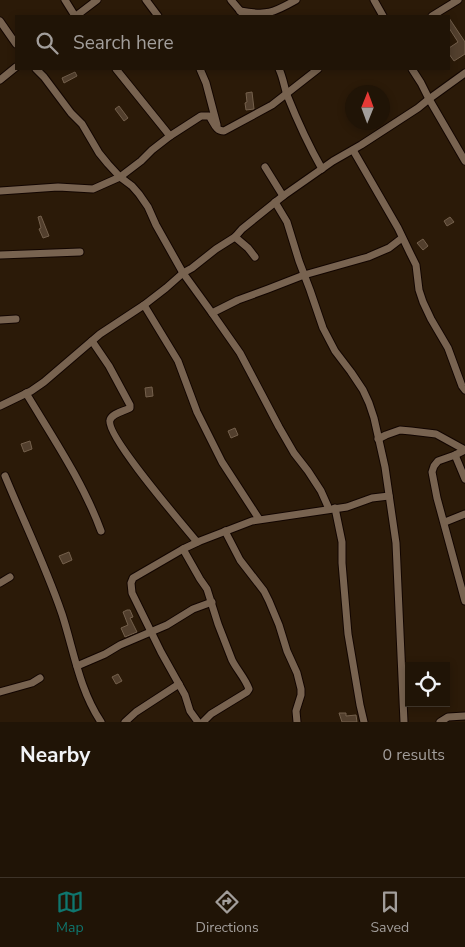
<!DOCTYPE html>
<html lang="en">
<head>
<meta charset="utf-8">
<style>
  :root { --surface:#201406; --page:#2d2114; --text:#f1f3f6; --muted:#a29e9b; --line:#3d3328; --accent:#0f766e }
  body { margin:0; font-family:"Nunito Sans",sans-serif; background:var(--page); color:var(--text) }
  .controls { position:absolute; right:15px; bottom:15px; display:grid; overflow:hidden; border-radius:0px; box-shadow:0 2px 8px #0003 }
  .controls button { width:45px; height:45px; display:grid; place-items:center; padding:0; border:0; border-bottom:1px solid var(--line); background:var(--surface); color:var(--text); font:25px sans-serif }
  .compass { position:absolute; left:345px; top:85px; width:45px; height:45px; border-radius:50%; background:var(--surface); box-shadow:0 2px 8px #0003; rotate:1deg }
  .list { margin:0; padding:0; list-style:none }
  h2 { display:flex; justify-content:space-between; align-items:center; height:65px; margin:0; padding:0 20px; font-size:21px }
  h2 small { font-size:16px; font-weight:400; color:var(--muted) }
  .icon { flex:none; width:28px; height:28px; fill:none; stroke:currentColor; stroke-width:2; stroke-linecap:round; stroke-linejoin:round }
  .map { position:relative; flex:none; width:465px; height:722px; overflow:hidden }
  .search { position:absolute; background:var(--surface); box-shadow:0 2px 8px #0003; left:15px; right:15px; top:15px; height:55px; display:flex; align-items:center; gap:12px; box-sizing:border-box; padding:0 18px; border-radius:0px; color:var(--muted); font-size:19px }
  .sheet { height:155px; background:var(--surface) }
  nav { display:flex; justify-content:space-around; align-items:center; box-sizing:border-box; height:70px; border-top:1px solid var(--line); background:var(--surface); font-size:14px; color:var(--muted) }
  nav a { display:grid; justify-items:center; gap:2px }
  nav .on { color:var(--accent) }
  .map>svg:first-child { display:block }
  .building { fill:#523f2d; stroke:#74604c }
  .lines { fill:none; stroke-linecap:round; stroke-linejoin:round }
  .street-casing { stroke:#120500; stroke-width:9 }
  .street { stroke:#786350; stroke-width:7 }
</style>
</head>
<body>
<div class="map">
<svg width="465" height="722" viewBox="0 0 465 722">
  <rect width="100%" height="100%" fill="#2b1a08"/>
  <g class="building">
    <polygon points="449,18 465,42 465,54 454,61 449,54 449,48 458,42 449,28"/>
    <polygon points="75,72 77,76 64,83 62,78"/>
    <polygon points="252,92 254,109 246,110 245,103 247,102 246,93"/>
    <polygon points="119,106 128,118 124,121 115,109"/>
    <polygon points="41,216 49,236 43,238 39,229 41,228 38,217"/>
    <polygon points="450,217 454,222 447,226 444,221"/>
    <polygon points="423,239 428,246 423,250 417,243"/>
    <polygon points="152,387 153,396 146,397 145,388"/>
    <polygon points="235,428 238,435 231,438 228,431"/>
    <polygon points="30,441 32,449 24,452 21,444"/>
    <polygon points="69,552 72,560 63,564 59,556"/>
    <polygon points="127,610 130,610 133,617 130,618 137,632 125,637 121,628 128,625 123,612"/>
    <polygon points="118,674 122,681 116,684 112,677"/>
    <polygon points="339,713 346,713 346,716 356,715 357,722 342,722"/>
  </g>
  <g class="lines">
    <g class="street-casing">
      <g id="street">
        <polyline points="65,0 75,16"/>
        <polyline points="146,0 158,16"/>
        <polyline points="231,0 242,13"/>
        <polyline points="374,0 383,16"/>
        <path d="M 240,11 C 267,16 273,13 296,0"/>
        <polyline points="76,16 97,0"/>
        <polyline points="432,16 458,0"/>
        <polyline points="0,21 16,44"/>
        <polyline points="36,69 44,77 71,113 82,124 99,153 108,164 120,177 132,186 139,194 148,207 156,225 183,273 212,313 238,300 268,289 304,275 368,257 389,248 402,238"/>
        <polyline points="116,69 170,136"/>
        <polyline points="200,69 206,83 217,125"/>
        <path d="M 279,69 C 283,77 284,86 287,95 C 297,120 309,146 322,169"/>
        <polyline points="412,69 421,83 429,99 465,161"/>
        <polyline points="0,80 16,67"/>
        <polyline points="353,150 398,228 410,253 416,265 419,290 423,302 431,319 448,348 462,386 465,390"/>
        <polyline points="265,167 283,196"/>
        <path d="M 0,191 L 58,187 L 93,189 L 120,177 L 141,161 L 152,150 L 170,136 L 201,116 L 209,116 C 214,122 215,131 224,131 L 272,105 L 318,69"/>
        <polyline points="275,202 287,222 299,261 310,290 323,328 335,351 351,372 363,390 369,403 374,418 385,467 396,543 404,722"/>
        <polyline points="235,237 248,248 255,257"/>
        <polyline points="0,255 80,252"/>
        <polyline points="144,305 178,361 197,412 222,462 259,519"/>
        <polyline points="212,313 240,353 279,427 294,453 308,471 321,491 329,509"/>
        <polyline points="0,320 16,319"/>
        <path d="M 92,341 L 109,366 L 130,405 L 130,408 C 125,411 112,413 110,420 C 105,435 184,526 197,542"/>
        <path d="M 26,393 C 53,438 83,482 101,531"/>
        <polyline points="0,406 31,391 44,382 100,334 144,305 166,288 183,273 192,268 216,249 235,237 242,229 283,196 333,161 361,145 418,108 429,99 465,73"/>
        <polyline points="378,439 386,435 400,430 411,431 436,434 465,450"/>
        <polyline points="465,450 455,455 438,461 434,466 432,472 437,498 465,601"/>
        <polyline points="455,455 465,479"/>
        <path d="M 5,476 C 24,522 46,567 62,614 C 74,651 79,689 101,722"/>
        <polyline points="335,508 342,542 342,563 348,634 360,705 364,722"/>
        <polyline points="445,522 465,514"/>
        <polyline points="225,531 240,560 264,591 269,601 279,625 287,651 297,673 301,689 301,695 296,711 297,722"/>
        <path d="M 183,549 L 200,579 L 207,589 L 218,624 L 232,660 C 237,670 245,678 249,689 L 247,692 L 211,714 L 203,722"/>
        <polyline points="0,583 10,577"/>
        <polyline points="77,666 105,654 120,645 167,625 193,609 212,602"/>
        <polyline points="0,692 32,683 40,678"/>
        <polyline points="125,722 136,712 179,684"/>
        <polyline points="198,722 190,711 185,695 161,652 132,593 131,583 133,578 183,549 200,541 252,521 347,507 372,498 389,496"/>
        <polyline points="440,722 448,717 465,716"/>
      </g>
    </g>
    <use href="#street" class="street"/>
  </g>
</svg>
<div class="controls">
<button><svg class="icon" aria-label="locate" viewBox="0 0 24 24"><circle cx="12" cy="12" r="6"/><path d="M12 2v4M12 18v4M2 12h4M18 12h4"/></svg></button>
</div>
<svg class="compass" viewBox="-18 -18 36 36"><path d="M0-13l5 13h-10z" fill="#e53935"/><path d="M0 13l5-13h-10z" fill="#a29e9b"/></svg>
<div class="search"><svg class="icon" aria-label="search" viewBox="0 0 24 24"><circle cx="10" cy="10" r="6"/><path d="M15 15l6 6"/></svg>Search here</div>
</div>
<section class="sheet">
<h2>Nearby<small>0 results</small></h2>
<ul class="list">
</ul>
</section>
<nav>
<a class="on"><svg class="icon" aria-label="map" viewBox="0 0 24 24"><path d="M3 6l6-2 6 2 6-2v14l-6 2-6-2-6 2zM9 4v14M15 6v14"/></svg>Map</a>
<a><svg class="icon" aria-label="directions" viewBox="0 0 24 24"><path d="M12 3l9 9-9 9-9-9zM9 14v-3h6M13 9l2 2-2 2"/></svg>Directions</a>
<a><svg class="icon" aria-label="saved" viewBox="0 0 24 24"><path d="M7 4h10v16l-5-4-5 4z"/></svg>Saved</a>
</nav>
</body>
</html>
